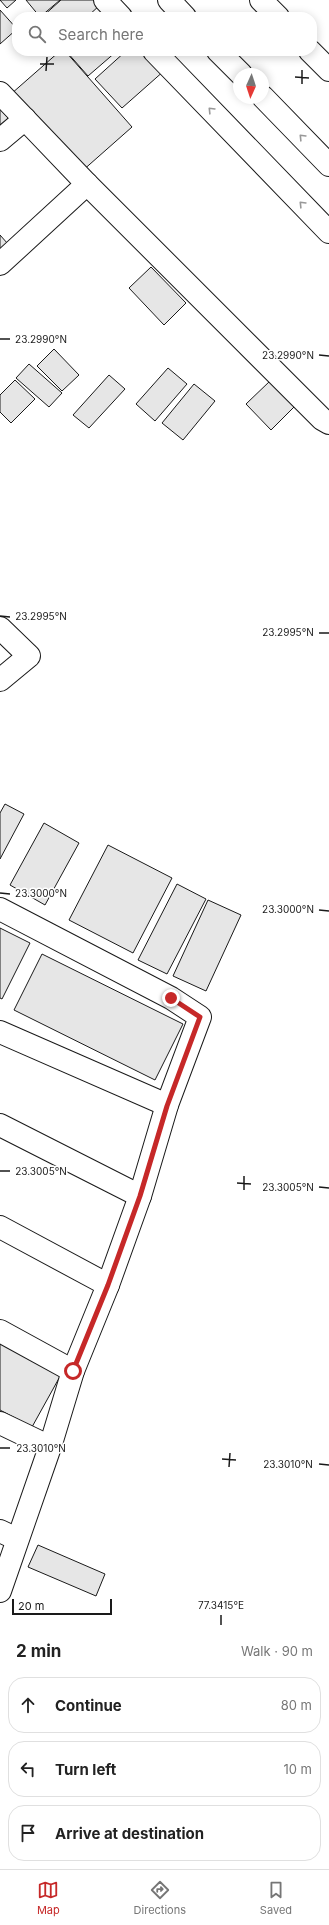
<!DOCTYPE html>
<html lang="en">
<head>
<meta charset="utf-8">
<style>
  :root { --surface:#fff; --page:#f2f2f2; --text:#222; --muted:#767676; --line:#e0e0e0; --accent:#c62828 }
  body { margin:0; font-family:Inter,sans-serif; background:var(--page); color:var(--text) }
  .compass { position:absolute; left:233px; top:68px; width:36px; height:36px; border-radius:50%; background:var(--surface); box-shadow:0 2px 10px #0003; rotate:183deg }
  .scale { position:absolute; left:12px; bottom:10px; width:100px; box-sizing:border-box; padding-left:4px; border:2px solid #1a1a1a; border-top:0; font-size:11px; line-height:14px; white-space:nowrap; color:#1a1a1a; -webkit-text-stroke:3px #fff; paint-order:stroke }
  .stop { position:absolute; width:12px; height:12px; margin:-9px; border:3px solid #c62828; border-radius:50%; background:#fff }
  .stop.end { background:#c62828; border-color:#fff; box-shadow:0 1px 4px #0008 }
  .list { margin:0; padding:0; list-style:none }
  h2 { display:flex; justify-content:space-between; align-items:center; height:52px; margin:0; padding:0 16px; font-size:17px }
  h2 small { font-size:13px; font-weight:400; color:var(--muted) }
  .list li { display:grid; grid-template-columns:26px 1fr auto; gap:12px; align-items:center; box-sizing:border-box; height:56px; margin:0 8px 8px; padding:0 8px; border:1px solid var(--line); border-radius:16px }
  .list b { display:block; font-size:15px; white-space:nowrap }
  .list em { font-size:13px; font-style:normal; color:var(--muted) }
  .icon { flex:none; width:22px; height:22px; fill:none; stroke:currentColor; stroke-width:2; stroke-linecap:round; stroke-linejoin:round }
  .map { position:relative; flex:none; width:329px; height:1625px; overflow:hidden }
  .search { position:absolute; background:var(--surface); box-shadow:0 2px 10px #0003; left:12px; right:12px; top:12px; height:44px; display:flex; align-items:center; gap:10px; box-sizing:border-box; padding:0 14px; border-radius:16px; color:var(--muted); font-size:15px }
  .sheet { height:244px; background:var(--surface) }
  nav { display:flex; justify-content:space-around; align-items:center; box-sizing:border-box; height:56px; border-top:1px solid var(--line); background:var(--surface); font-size:11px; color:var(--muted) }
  nav a { display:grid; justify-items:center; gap:2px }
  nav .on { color:var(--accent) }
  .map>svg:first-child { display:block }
  .building { fill:#e6e6e6; stroke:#1a1a1a }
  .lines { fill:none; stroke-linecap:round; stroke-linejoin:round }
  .street-casing { stroke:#1a1a1a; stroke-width:24 }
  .primary-casing { stroke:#1a1a1a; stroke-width:24 }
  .street { stroke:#fff; stroke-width:22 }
  .primary { stroke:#fff; stroke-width:22 }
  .oneway { stroke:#989898 }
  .route { stroke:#c62828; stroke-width:5 }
  .ticks { fill:none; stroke:#1a1a1a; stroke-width:1.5 }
  .ticks-label { font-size:10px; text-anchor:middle; fill:#1a1a1a; stroke:#fff; stroke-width:3; stroke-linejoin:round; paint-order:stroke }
</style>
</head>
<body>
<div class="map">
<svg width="329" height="1625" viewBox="0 0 329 1625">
  <rect width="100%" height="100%" fill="#fff"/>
  <g class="building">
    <polygon points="0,0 16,0 7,8"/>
    <polygon points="26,0 60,0 40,17"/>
    <polygon points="61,0 97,0 101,4 87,17 42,17"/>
    <polygon points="108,6 118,17 95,17"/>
    <polygon points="0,10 17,29 0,44"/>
    <polygon points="60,51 65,51 132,127 81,172 11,94"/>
    <polygon points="66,51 117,51 88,76"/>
    <polygon points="126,51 147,51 165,70 122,108 95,79"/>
    <polygon points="0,109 8,118 0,126"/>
    <polygon points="0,235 8,244 0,250"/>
    <polygon points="151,267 186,303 164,325 129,288"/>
    <polygon points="54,349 79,375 62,391 37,366"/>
    <polygon points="29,364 62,393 49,407 16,378"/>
    <polygon points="168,368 187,384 155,421 136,404"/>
    <polygon points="109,375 125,389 89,428 73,415"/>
    <polygon points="15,380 35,399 11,423 0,412 0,395"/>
    <polygon points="270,381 294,407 271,430 246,404"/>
    <polygon points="194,384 215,401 183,440 162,423"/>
    <polygon points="5,804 24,814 0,859 0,813"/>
    <polygon points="44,823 79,843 45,905 10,885"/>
    <polygon points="108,845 172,878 133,953 69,920"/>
    <polygon points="177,884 206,899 167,974 138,960"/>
    <polygon points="208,900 241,915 206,991 173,976"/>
    <polygon points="0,928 30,943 2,999 0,998"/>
    <polygon points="42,954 183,1024 155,1080 14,1010"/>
    <polygon points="0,1337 63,1371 32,1427 0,1410"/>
    <polygon points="38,1545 105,1574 96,1596 28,1567"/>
  </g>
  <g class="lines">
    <g class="street-casing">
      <g id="street">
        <polyline points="0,93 87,184 322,419 329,423"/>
        <polyline points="0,140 25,119"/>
        <polyline points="0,264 87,184"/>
        <polyline points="0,628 29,656 0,680"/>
        <polyline points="0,909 171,998 200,1017 167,1105 140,1196 108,1285 73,1371 50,1447 0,1591"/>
        <polyline points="0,1032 167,1105"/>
        <polyline points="0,1125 140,1196"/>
        <polyline points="0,1227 108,1285"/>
        <polyline points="0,1331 73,1371"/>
        <polyline points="0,1423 50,1447"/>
        <polyline points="0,1531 17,1539"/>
      </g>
    </g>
    <g class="primary-casing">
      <g id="primary">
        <polyline points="105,0 121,17"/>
        <polyline points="169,0 185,17"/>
        <polyline points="261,0 278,17"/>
        <polyline points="154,51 329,232"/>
        <polyline points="218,51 241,74"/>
        <polyline points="310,51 329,70"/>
        <polyline points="263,97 329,165"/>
      </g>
    </g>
    <use href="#street" class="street"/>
    <use href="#primary" class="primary"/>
  </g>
  <defs><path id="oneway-chevron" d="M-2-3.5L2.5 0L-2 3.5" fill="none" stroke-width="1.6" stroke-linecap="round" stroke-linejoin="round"/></defs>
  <g class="oneway">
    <use href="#oneway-chevron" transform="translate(211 110) rotate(-134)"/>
    <use href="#oneway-chevron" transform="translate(302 137) rotate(-134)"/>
    <use href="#oneway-chevron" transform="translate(302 204) rotate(-134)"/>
  </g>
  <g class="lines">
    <polyline class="route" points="73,1371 108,1285 140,1196 167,1106 200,1017 171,998"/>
  </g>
  <path class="ticks" d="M 40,64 L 54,64M 46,71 L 47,57M 295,77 L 309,78M 302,84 L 302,70M 0,339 L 10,339M 319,355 L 329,356M 0,616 L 10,617M 319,633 L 329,633M 0,893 L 10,894M 319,910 L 329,911M 0,1171 L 10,1171M 237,1183 L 251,1184M 319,1187 L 329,1188M 244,1190 L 244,1176M 0,1448 L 10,1448M 222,1459 L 236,1460M 319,1464 L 329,1465M 229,1467 L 230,1453M 221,1625 L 221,1615"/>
  <g class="ticks-label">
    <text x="41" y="343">23.2990°N</text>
    <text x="288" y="359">23.2990°N</text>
    <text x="41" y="620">23.2995°N</text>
    <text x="288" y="636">23.2995°N</text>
    <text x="41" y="897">23.3000°N</text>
    <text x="288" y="913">23.3000°N</text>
    <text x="41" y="1175">23.3005°N</text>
    <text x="288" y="1191">23.3005°N</text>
    <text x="41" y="1452">23.3010°N</text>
    <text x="288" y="1468">23.3010°N</text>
    <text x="221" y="1609">77.3415°E</text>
  </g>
</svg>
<svg class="compass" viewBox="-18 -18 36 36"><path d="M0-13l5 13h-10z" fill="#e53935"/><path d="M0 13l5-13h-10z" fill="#767676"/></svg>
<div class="scale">20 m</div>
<div class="stop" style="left:73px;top:1371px"></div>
<div class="stop end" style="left:171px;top:998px"></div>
<div class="search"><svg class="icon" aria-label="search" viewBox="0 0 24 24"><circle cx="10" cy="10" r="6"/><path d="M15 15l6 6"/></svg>Search here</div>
</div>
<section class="sheet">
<h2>2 min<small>Walk · 90 m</small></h2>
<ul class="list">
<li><svg class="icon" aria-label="ahead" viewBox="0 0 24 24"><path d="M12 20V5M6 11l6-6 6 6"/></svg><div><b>Continue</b></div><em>80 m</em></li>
<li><svg class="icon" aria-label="left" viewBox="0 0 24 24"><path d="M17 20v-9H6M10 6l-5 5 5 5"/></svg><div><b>Turn left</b></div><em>10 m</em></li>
<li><svg class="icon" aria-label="arrive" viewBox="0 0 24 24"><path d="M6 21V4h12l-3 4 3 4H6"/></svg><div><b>Arrive at destination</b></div></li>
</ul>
</section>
<nav>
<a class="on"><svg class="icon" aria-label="map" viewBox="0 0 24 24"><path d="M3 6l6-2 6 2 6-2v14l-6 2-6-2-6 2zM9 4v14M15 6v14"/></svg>Map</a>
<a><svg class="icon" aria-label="directions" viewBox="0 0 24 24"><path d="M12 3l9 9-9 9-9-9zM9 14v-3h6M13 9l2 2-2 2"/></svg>Directions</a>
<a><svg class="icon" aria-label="saved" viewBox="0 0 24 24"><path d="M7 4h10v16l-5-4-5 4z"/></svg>Saved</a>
</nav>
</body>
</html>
